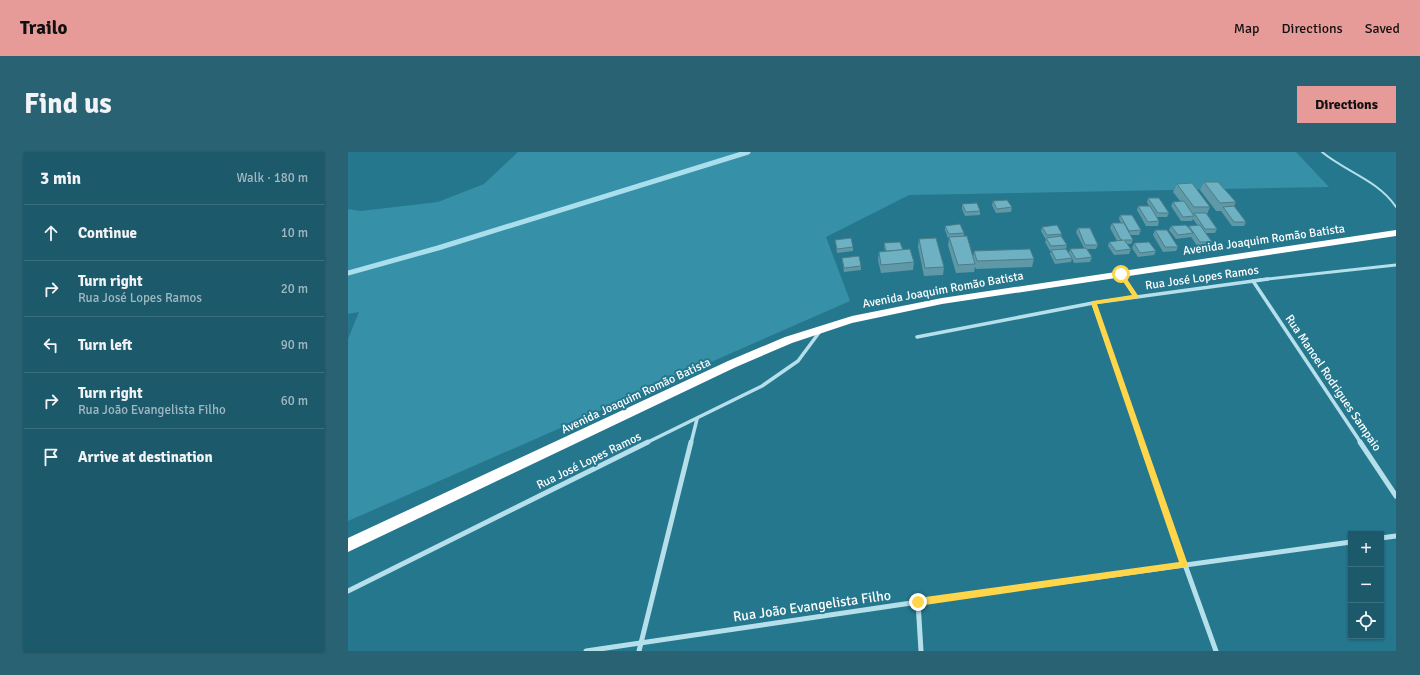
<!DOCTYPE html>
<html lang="en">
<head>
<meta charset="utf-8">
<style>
  :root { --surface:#1c596a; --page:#296272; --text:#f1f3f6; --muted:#a0b8c1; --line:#3a6f7e; --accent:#e69b98 }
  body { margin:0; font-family:Signika,sans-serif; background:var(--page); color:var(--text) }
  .controls { position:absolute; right:12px; bottom:12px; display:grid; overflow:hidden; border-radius:0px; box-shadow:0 1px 3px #0004 }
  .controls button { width:36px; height:36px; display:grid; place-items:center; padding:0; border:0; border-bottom:1px solid var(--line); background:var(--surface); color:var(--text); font:20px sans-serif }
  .stop { position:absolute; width:12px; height:12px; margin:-9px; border:3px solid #ffd54a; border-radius:50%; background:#fff }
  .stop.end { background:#ffd54a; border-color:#fff; box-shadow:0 1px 4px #0008 }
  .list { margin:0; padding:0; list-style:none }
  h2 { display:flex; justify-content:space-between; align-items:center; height:52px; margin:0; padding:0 16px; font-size:17px }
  h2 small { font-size:13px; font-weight:400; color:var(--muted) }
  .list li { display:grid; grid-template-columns:26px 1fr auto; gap:12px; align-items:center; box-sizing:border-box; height:56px; padding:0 16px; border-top:1px solid var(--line) }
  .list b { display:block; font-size:15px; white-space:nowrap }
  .list p { margin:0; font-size:13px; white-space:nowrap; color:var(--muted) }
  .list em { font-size:13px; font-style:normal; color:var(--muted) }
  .icon { flex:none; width:22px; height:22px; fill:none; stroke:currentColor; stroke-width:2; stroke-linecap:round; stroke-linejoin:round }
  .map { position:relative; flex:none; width:1048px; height:499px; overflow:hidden; border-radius:0px }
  header { display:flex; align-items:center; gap:24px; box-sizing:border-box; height:56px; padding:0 20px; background:var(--accent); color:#111 }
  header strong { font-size:19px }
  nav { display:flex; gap:22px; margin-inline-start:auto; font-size:14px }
  .intro { display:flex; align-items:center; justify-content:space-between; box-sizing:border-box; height:96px; padding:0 24px }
  h1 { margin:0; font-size:28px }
  .button { padding:10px 18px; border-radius:0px; background:var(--accent); color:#111; font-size:14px; font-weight:700 }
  main { display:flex; gap:24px; padding:0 24px }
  aside { flex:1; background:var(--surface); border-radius:0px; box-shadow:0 1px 3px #0004 }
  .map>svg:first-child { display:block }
  .green { fill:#3691a8 }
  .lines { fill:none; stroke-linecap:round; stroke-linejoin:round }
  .stream { stroke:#a9dfec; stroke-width:5 }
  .lane { stroke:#b5e0eb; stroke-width:2 }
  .street-far2 { stroke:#b5e0eb; stroke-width:3 }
  .street-far1 { stroke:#b5e0eb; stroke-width:3.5 }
  .street { stroke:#b5e0eb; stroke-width:5 }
  .highway { fill:#fff; fill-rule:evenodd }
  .wall { fill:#5f98a7 }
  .building { fill:#6eb1c2; stroke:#4d7c88 }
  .route { fill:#ffd54a }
  .labels { text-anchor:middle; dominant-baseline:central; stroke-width:4; stroke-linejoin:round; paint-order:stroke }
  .street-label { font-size:12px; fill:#fff; stroke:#25778d }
  .near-street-label { font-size:14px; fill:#fff; stroke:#25778d }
</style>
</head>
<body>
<header>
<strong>Trailo</strong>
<nav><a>Map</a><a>Directions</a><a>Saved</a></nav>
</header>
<div class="intro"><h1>Find us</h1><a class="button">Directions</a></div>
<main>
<aside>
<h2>3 min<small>Walk · 180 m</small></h2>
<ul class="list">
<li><svg class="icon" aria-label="ahead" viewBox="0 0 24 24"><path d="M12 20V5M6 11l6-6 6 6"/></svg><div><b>Continue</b></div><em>10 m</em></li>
<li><svg class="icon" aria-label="right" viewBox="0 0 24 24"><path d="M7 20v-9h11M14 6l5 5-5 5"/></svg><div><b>Turn right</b><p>Rua José Lopes Ramos</p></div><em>20 m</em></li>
<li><svg class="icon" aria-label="left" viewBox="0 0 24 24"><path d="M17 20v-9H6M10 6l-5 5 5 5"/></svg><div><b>Turn left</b></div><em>90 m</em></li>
<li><svg class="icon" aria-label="right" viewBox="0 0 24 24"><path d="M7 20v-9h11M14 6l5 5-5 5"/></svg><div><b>Turn right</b><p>Rua João Evangelista Filho</p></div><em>60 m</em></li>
<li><svg class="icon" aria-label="arrive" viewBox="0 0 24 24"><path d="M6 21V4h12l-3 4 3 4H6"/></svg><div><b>Arrive at destination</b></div></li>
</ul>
</aside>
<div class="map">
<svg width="1048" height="499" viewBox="0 0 1048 499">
  <rect width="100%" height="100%" fill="#25778d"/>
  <polygon class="green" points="170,0 948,0 981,35 561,43 478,85 502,149 0,369 0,187 11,160 0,162 0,57 13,59 90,50 136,32"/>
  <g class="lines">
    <polyline class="stream" points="0,121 90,96 400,0"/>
    <path class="lane" d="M 974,0 C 998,20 1030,28 1048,55"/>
    <g class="street-far2">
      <polyline points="773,122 777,128"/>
      <polyline points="911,128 1048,113"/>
    </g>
    <g class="street-far1">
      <polyline points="776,127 788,145"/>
      <polyline points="905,129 1013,291"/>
      <polyline points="745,151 794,291"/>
      <polyline points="569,185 745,151 920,127"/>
      <polyline points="298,291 414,234 450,209 473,178"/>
      <polyline points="343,291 349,267"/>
    </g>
    <g class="street">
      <polyline points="793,290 868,499"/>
      <polyline points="1012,290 1048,344"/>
      <polyline points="1033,386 1048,384"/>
      <polyline points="0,439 300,290"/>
      <polyline points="570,450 573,499"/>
      <polyline points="238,499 570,450 1003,390"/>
      <polyline points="291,499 343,290"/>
    </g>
    <polygon class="highway" points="1048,78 1048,84 594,152 504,171 444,191 388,215 0,400 0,386 380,209 437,185 504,164 594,146"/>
  </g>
  <g class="wall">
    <polygon points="856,30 888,50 886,54 898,70 896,74 884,74 873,59 868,59 852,38"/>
    <polygon points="829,32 862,55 859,62 869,77 867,81 858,81 864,90 862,94 850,95 843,85 828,87 821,78 823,74 840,75 841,74 850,74 845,67 844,69 833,69 823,54 825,50 832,49 825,40"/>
    <polygon points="800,46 821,61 819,65 809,65 811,69 810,74 798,74 789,58 790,54 801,54 799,50"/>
    <polygon points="645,49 664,55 663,60 648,61 644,53"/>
    <polygon points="614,52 632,59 632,63 617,64 614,57"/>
    <polygon points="772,63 793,78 791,83 782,83 785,88 783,92 779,92 783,97 781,102 766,103 760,94 761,90 769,89 762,76 764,71 773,71 771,67"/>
    <polygon points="597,74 616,81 616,84 625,105 626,99 686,107 684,115 628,117 627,115 626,120 608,121 600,93 601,86 600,86 597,78"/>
    <polygon points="694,75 714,82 713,84 719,93 718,97 721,101 722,97 736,96 728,80 730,76 750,93 748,97 739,97 744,105 742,110 726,111 724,106 723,110 707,112 702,102 703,99 702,99 697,90 698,88 693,79"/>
    <polygon points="807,78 830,95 828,99 815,100 805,83"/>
    <polygon points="571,87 596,115 595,123 576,124 570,95"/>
    <polygon points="487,88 505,95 505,99 489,101"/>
    <polygon points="536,91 555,98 566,110 565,118 533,121 530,108 531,100 537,99 536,95"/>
    <polygon points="786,91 808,99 806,103 790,105 784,96"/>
    <polygon points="494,106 513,114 513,118 496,120"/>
  </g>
  <g class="building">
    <polygon points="856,30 870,30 888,50 872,51"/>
    <polygon points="844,31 862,55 846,55 829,32"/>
    <polygon points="800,46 811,46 821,61 810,61"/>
    <polygon points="659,48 664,55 649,57 645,49"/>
    <polygon points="836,49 846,64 835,65 825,50"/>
    <polygon points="629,51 632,59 618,60 614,52"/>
    <polygon points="790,54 802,54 811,69 800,70"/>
    <polygon points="886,54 898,70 886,70 875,55"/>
    <polygon points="846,61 858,61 869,77 857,77"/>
    <polygon points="772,63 784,63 793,78 781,79"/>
    <polygon points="764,71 776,71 785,88 776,88 783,97 768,99 761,90 775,88 773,88"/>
    <polygon points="612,72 616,81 601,82 597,74"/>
    <polygon points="709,73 714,82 699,83 694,75"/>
    <polygon points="838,73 845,81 830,83 823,74"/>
    <polygon points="852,73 864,90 852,90 841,74"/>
    <polygon points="730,76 742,76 750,93 737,93"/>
    <polygon points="807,78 819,78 830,95 817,95"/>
    <polygon points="619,84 627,112 610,113 601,85"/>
    <polygon points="713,84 719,93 703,94 698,86"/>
    <polygon points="503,86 505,95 489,97 487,88"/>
    <polygon points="588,86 596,115 577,116 571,87"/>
    <polygon points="552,90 555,98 538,99 536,91"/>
    <polygon points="801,90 808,99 792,101 786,91"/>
    <polygon points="738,96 744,105 728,107 722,97"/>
    <polygon points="562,97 566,110 533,113 531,100"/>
    <polygon points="682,97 686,107 629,109 626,99"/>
    <polygon points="718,97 724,106 708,108 703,98"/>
    <polygon points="511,104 513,114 496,116 494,106"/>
  </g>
  <polygon class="route" points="771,121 775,121 791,145 790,146 749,152 840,413 839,415 570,454 567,453 566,450 567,447 570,446 831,410 743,151 745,149 784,143 770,122"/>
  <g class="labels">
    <g class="street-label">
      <text transform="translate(916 88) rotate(-8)">Avenida Joaquim Romão Batista</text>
      <text transform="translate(854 126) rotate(-8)">Rua José Lopes Ramos</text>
      <text transform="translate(595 138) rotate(-10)">Avenida Joaquim Romão Batista</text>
      <text transform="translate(985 231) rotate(56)">Rua Manoel Rodrigues Sampaio</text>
      <text transform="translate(288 244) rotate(-25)">Avenida Joaquim Romão Batista</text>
      <text transform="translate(241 309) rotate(-26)">Rua José Lopes Ramos</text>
    </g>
    <g class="near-street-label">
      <text transform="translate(464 454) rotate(-8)">Rua João Evangelista Filho</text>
    </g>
  </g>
</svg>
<div class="controls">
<button>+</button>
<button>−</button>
<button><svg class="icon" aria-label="locate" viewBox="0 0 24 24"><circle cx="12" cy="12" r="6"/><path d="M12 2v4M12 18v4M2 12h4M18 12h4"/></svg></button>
</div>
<div class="stop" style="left:773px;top:122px"></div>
<div class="stop end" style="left:570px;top:450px"></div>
</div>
</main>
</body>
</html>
